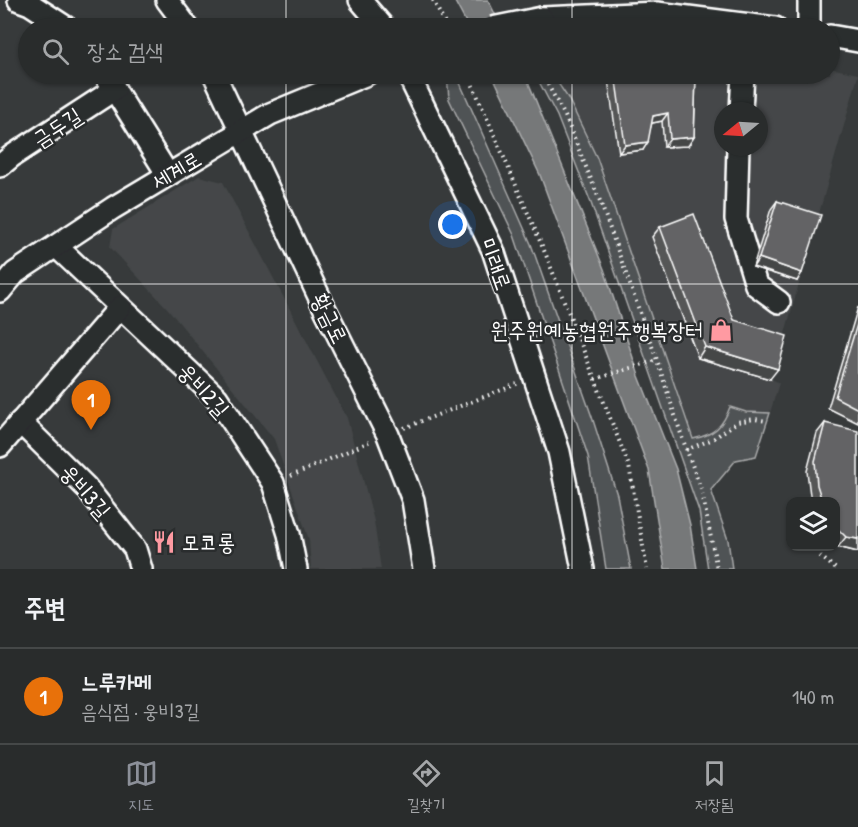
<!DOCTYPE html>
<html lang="ko">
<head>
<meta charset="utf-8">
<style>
  :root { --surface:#292c2c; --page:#353838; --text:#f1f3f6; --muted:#a5a7a9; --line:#454848; --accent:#8c9099 }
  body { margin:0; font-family:"Patrick Hand","Poor Story",sans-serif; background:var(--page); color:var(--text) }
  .controls { position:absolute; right:18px; bottom:18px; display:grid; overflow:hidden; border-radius:12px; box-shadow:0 2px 4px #0004 }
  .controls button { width:54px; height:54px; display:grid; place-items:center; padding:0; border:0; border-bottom:2px solid var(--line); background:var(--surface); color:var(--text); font:30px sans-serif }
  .compass { position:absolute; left:714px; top:102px; width:54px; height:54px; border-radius:50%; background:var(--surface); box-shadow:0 2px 4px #0004; rotate:252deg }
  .you { position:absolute; left:453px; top:225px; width:21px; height:21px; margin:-15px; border:4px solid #fff; border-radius:50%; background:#1a73e8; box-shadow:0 0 0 9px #1a73e833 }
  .badge { display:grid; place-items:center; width:39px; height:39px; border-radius:50%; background:var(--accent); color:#fff; font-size:20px; font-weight:700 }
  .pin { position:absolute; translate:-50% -50px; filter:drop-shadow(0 2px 3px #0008) }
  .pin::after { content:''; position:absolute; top:32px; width:21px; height:18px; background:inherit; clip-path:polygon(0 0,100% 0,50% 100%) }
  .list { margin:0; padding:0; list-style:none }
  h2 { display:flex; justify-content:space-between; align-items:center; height:78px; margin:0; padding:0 24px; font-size:26px }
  h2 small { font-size:20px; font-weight:400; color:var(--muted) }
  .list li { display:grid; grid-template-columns:39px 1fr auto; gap:18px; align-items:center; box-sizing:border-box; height:96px; padding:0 24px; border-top:2px solid var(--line) }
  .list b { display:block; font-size:22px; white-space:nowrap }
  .list p { margin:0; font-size:20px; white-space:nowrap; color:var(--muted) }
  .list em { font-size:20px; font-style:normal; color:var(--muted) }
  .icon { flex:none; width:33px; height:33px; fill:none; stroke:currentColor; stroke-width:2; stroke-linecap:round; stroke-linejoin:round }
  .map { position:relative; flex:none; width:858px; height:569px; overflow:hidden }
  .search { position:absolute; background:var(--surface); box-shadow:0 2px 4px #0004; left:18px; right:18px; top:18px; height:66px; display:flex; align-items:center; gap:15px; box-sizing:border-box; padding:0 21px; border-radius:33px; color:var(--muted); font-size:22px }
  .sheet { height:174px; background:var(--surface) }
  nav { display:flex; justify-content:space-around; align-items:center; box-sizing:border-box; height:84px; border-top:2px solid var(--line); background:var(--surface); font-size:16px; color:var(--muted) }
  nav a { display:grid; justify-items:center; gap:3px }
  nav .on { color:var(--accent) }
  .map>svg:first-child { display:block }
  .built { fill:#444748; fill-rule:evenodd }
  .green { fill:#505354; stroke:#a8a9aa; stroke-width:1.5 }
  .water { fill:#767879; stroke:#adaeaf; stroke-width:1.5 }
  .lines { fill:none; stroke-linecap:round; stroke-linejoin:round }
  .minor-casing { stroke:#fff; stroke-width:26 }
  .path { stroke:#fff; stroke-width:4; stroke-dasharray:1.5 4.5; stroke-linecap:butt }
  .minor { stroke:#2a2d2e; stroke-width:21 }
  .minor-bridge-casing { stroke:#fff; stroke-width:26; stroke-linecap:butt }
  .minor-bridge { stroke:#2a2d2e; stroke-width:21 }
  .wall { fill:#555657; stroke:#fff; stroke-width:1.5 }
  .shaded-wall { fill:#454647; stroke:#fff; stroke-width:1.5 }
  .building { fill:#636465; stroke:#fff; stroke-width:1.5 }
  .grid { fill:none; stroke:#fff; stroke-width:1.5; stroke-opacity:0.55 }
  .labels { text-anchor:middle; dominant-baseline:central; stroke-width:5; stroke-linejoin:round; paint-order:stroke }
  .street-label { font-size:22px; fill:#fff; stroke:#2a2d2e }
  .poi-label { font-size:22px; fill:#fff; stroke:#2a2d2e; text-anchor:end }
</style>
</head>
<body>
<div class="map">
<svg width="858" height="569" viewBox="0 0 858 569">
  <rect width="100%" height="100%" fill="#373a3b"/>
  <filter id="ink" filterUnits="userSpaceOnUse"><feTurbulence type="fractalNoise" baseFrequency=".0167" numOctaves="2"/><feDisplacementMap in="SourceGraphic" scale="12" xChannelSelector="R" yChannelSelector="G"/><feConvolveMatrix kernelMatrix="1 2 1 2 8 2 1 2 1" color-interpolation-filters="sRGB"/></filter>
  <g filter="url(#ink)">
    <g class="built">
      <path d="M 830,68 L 858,74 L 858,76 L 772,379 L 779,383 L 770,413 L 746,412 L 730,407 L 724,423 L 706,436 L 694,440 L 597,158 L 568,98 L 552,74 L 830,74 ZM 723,111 L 759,111 L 759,147 L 723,147 Z"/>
      <polygon points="199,176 223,182 347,418 374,521 381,569 311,569 309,540 274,439 168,309 110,247 113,229"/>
    </g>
    <g class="green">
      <polygon points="447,74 456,74 531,244 592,417 617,495 631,569 606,569 588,456 514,235 449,99"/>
      <path d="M 535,74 L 552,74 L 568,98 L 597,158 L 693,439 C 714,435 723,426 730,407 L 746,412 L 770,413 L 756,456 L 736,460 L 711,490 L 728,540 L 732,569 L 708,569 L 699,511 L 591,203 L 557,116 Z"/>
    </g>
    <g class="water">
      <polygon points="454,0 488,0 502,28 469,28"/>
      <polygon points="492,74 525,74 604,269 639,376 676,469 690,525 697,569 665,569 649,470 540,175"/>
    </g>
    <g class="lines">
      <g class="minor-casing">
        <g id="minor">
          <polyline points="19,0 30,4 67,28"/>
          <polyline points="167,0 188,28"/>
          <polyline points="360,0 384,28"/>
          <polyline points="542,18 657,13 775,28"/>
          <polyline points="809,28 809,0"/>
          <polyline points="830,36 858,41"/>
          <polyline points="105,74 168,175"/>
          <polyline points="214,74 325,309 388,435 413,500 424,569"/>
          <polyline points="408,74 493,250 559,452 583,569"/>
          <polyline points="741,111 743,74"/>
          <polyline points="738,147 736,219 756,285 779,302"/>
          <polyline points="0,166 12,156 115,89"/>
          <polyline points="57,247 217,398 273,483 289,534 296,569"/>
          <polyline points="0,291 15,273 113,208 270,114 367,74"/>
          <polyline points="20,422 86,487 135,549 141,569"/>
          <polyline points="0,446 120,307"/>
        </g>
      </g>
      <g class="path">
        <polyline points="433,0 447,28"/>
        <polyline points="468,74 546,255 629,466 647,569"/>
        <polyline points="542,74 565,116 600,201 657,360 683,440 702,492 717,569"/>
        <polyline points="595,379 657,360"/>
        <polyline points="404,428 517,384"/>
        <polyline points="686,450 713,439 737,422 754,419 767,421"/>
        <polyline points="291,476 369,442"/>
        <polyline points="820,556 836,569"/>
      </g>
      <use href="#minor" class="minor"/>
      <g class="minor-bridge-casing">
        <polyline id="minor-bridge" points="492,28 542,18"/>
      </g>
      <use href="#minor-bridge" class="minor-bridge"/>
    </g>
    <g class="wall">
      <polygon points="613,74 696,74 694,137 688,146 664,147 662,121 652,123 643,150 619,153 608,80"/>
      <polygon points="777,201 797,281 753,267 771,209"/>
      <polygon points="660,227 734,320 770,379 698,358 652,237"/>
      <polygon points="858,307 858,423 828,408"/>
      <polygon points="825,423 858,552 838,547 836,544 836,501 812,501 810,495 807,471 817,433"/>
    </g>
    <g class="shaded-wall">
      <polygon points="668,113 662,121 648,124 653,116"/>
      <polygon points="694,137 688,146 664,147 670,139"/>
      <polygon points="648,142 643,150 619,153 625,145"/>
      <polygon points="759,258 802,273 797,281 753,267"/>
      <polygon points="705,347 778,369 770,379 698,358"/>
      <polygon points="846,537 858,539 858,552 838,547"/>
    </g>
    <g class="building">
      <polygon points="615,74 696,74 694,137 670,139 668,113 653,116 648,142 625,145"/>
      <polygon points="777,201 821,215 802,273 759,258"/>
      <polygon points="694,214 734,320 787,336 778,369 705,347 660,227"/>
      <polygon points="858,321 858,409 835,397"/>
      <polygon points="825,423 858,431 858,539 846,537 836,527 836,501 822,501 817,485 815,461"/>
    </g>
  </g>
  <path class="grid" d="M 286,0 L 286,28M 572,0 L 572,28M 286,74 L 286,569M 572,74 L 572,569M 0,284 L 858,284"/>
  <defs>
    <g id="shop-bare" transform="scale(1.8)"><path d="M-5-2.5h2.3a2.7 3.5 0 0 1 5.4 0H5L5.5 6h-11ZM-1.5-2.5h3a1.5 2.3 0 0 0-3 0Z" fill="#ff9aa2" stroke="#2a2d2e" stroke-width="2.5" paint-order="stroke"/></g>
    <g id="restaurant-bare" transform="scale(1.8)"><path d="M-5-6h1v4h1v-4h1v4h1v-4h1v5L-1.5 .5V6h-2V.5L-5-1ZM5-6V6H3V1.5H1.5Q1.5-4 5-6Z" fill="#ff9aa2" stroke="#2a2d2e" stroke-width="2.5" paint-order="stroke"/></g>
  </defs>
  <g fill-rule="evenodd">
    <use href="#shop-bare" x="721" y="330"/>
    <use href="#restaurant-bare" x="164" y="542"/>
  </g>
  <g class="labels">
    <g class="street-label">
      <text transform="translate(57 127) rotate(-33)">금두길</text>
      <text transform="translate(176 170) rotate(-31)">세계로</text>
      <text transform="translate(496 264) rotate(70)">미래로</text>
      <text transform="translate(330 318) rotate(64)">황금로</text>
      <text transform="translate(204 390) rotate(48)">웅비2길</text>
      <text transform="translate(86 491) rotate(49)">웅비3길</text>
    </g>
    <g class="poi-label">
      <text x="703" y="330">원주원예농협원주행복장터</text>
      <text x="182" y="542" text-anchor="start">모코롱</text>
    </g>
  </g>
</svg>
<div class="controls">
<button><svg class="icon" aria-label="layers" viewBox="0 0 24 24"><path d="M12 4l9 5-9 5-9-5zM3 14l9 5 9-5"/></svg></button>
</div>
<svg class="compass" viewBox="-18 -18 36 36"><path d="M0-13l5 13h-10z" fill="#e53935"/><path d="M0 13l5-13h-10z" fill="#a5a7a9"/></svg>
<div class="you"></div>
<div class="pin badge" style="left:91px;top:430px;background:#e8710a">1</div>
<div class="search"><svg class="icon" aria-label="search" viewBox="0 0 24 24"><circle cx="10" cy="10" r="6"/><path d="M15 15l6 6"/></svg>장소 검색</div>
</div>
<section class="sheet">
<h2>주변<small></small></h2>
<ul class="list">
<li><span class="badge" style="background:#e8710a">1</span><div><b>느루카메</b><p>음식점 · 웅비3길</p></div><em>140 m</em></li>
</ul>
</section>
<nav>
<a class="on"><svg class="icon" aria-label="map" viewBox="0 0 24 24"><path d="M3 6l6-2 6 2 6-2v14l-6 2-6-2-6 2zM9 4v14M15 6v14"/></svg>지도</a>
<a><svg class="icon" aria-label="directions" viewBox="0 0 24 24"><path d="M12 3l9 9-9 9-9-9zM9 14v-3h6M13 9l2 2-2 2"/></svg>길찾기</a>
<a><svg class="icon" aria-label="saved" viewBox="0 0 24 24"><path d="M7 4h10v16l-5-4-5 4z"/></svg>저장됨</a>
</nav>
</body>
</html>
